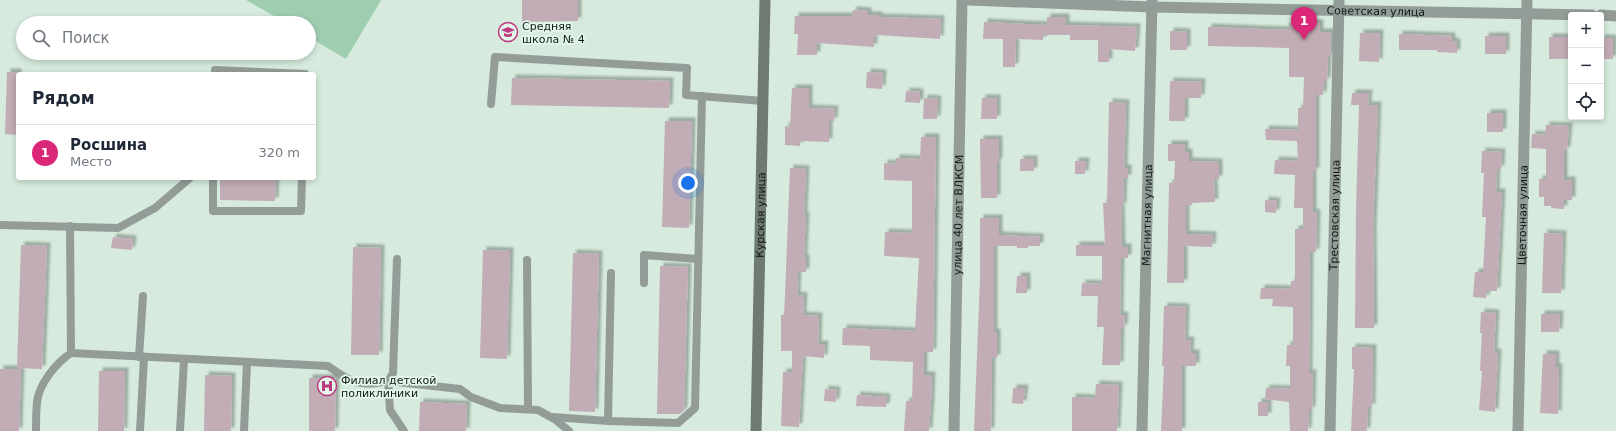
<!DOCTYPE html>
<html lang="ru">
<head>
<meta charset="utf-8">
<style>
  :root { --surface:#fff; --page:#f6f6f7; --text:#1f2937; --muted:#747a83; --line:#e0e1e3; --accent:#db2777 }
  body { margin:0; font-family:"DejaVu Sans",sans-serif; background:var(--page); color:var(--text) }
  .controls { position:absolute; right:12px; top:12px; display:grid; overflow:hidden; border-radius:4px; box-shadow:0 2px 6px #0003 }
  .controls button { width:36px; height:36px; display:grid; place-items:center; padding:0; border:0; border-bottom:1px solid var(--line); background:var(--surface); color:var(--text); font:20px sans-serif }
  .you { position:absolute; left:688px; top:183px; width:14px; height:14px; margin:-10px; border:3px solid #fff; border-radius:50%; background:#1a73e8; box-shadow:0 0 0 6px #1a73e833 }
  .badge { display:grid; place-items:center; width:26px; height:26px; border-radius:50%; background:var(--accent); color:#fff; font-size:13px; font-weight:700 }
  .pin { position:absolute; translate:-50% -33px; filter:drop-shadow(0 1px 2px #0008) }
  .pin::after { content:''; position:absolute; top:21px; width:14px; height:12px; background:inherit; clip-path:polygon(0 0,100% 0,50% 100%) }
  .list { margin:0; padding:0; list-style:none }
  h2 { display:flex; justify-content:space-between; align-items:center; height:52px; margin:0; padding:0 16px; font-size:17px }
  h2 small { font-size:13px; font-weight:400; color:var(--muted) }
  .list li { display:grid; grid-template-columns:26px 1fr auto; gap:12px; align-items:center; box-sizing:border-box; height:56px; padding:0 16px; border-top:1px solid var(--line) }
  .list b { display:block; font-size:15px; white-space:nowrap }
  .list p { margin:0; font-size:13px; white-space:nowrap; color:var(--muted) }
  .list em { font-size:13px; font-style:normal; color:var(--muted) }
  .icon { flex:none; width:22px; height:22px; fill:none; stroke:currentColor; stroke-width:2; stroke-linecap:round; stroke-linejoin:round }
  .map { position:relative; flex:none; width:1616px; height:431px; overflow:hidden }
  .search { position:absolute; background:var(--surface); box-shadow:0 2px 6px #0003; left:16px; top:16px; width:300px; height:44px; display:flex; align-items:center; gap:10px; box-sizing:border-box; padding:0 14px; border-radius:22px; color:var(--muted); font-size:15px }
  .panel { position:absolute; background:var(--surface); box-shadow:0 2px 6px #0003; left:16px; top:72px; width:300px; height:108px; border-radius:4px }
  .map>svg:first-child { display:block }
  .green { fill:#9fcdb0 }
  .building { fill:#c2acb5; filter:url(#shadow) }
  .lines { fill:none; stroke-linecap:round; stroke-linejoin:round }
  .service { stroke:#949c97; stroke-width:8 }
  .minor { stroke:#949c97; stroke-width:11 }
  .secondary { stroke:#6e7a72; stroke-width:11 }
  .labels { text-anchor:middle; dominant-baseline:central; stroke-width:3.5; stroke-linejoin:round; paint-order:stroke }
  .street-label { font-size:11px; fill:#121a15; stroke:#e3f8ea }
  .poi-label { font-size:11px; fill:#121a15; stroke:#e3f8ea; text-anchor:start }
</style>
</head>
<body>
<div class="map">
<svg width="1616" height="431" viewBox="0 0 1616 431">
  <defs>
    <filter id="shadow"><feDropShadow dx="3.5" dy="-3.5" stdDeviation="1" flood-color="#0004"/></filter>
  </defs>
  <rect width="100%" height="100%" fill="#d6eadd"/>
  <polygon class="green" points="246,0 381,0 346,59 309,37 309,23 286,23"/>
  <g class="building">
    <polygon points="522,0 578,0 578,21 522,22"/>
    <polygon points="853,10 868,11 868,15 879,15 879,17 941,19 940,39 878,35 874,37 874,47 817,43 817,55 797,55 798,34 794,34 795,16 852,16"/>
    <polygon points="1047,17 1066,17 1066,25 1137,27 1135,51 1109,49 1109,62 1098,62 1098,40 1070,40 1070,35 1043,35 1043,40 1016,39 1015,67 1003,67 1003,39 983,39 984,22 1047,25"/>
    <polygon points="1289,23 1320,23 1320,32 1331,32 1331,57 1328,57 1327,81 1324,81 1323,95 1316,95 1316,171 1313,171 1313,212 1317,213 1316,252 1310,252 1309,373 1313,373 1312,410 1309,410 1308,431 1290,431 1289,402 1265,399 1266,388 1290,389 1290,366 1286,366 1287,345 1293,345 1293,307 1272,306 1273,299 1260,299 1261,288 1291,289 1291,281 1295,281 1295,229 1303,229 1303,208 1294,208 1295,175 1274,174 1275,160 1298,161 1297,141 1266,140 1265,129 1298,130 1298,108 1303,108 1304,77 1289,77 1289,48 1208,46 1208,27 1289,30"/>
    <polygon points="1170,31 1187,32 1187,50 1170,50"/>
    <polygon points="1360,33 1380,33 1379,62 1359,61"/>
    <polygon points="1399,34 1452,36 1452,41 1457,42 1457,53 1437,52 1437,50 1399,50"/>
    <rect x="1485" y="36" width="21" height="18"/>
    <rect x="1549" y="37" width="22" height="22"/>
    <rect x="1601" y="38" width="12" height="21"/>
    <polygon points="7,72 18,72 18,135 5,134"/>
    <polygon points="867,72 883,73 882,89 866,88"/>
    <polygon points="512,78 670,81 669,108 511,105"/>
    <polygon points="1170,81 1202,82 1201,98 1185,98 1185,121 1169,121"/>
    <polygon points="792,88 809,88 809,108 835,109 834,121 829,121 829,142 800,141 800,146 785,145 785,126 790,127"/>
    <polygon points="906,91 920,92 920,103 905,102"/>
    <polygon points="1352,93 1369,93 1368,105 1378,105 1373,228 1374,328 1355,328 1356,209 1359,105 1351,105"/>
    <polygon points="924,98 938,99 937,119 923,119"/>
    <polygon points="982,98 997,98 997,119 981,119"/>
    <polygon points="1109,102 1126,103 1124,168 1128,168 1128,178 1124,178 1123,206 1121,206 1122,247 1128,247 1128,258 1121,258 1120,315 1125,315 1124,328 1121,328 1120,365 1102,365 1104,327 1097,327 1098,296 1081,296 1082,283 1102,284 1102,256 1076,256 1076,245 1105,245 1103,203 1107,203"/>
    <rect x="1487" y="113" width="16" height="19"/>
    <polygon points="665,121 692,121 689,228 662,227"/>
    <polygon points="1546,125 1569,126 1567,150 1564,150 1564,180 1572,180 1572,200 1564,200 1564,209 1551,208 1551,206 1544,206 1544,197 1539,197 1539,179 1546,179 1546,149 1531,148 1532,134 1545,135"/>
    <polygon points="921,137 936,137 933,352 924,352 924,375 932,375 931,401 929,431 904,431 906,401 912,401 913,362 870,360 870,346 842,345 843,328 915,331 919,258 884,256 885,232 912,233 912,181 884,180 884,163 896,164 896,158 920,159"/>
    <polygon points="980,139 999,139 999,162 997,162 997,198 981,198"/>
    <polygon points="1168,144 1185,144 1185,152 1189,152 1189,161 1219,162 1219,179 1214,179 1215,202 1192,203 1192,205 1186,205 1186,234 1213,235 1212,247 1184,246 1184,283 1167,283 1169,183 1174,183 1175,161 1168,161"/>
    <polygon points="1482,151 1502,152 1501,169 1497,169 1496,192 1502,192 1497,291 1487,291 1486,298 1473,297 1475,272 1483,272 1486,217 1482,217 1484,173 1481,173"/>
    <rect x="1020" y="159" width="14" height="12"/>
    <polygon points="1075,161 1086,161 1085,174 1075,174"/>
    <polygon points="790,168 806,169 804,215 806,215 804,258 806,258 806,272 798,272 797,295 804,296 803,315 819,316 818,344 825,344 824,358 803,356 799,427 781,426 783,372 792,372 792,351 781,351 781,315 784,315 785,295"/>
    <polygon points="220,178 276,178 275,201 220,200"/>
    <polygon points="1265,200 1277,201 1276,213 1265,212"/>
    <polygon points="980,218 999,218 999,235 1040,237 1040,246 1028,246 1028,248 1017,248 1017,246 994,246 994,332 997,332 997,358 992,358 991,431 974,431 980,278"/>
    <polygon points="1544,233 1563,234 1561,293 1542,293"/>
    <polygon points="113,237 133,239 132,250 111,248"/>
    <polygon points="21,245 47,246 42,369 17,368"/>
    <polygon points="353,247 381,248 379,355 351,355"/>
    <polygon points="483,250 510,251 507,359 480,358"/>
    <polygon points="573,253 599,254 595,412 569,411"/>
    <polygon points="660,266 688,267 684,410 680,414 657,414"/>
    <polygon points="1017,276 1027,276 1027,293 1016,293"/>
    <polygon points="1164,306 1186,307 1185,340 1191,340 1190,353 1196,353 1196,366 1182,366 1182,431 1161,431 1164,366 1162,366"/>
    <polygon points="1481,312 1496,313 1494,352 1498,352 1495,412 1479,410 1482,371 1480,371 1482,333 1480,333"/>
    <polygon points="1541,314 1560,314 1559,332 1541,332"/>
    <polygon points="1352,347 1373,348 1372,407 1368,407 1367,431 1351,431 1354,369 1352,369"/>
    <polygon points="1543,354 1556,354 1556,367 1559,367 1558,414 1540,413"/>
    <polygon points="0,369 21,369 19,431 0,431"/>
    <polygon points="99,371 125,371 124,431 98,431"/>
    <polygon points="205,375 232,376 231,431 204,431"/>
    <polygon points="309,378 336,378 335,431 309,431"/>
    <polygon points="1096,384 1119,385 1117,431 1072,431 1072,397 1095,398"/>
    <polygon points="1013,388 1025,388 1023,404 1012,403"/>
    <polygon points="825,389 837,390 836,402 824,401"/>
    <polygon points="857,395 887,397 886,407 856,406"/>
    <polygon points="420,402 467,404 466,431 419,431"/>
    <rect x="1258" y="402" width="10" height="14"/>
  </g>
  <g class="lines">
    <g class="service">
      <polyline points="215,74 215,70 305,74"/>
      <polyline points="491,104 495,57 687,68 686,95 763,101"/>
      <polyline points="213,178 213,211 301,211 302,178"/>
      <polyline points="0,225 118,228 155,208 190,178"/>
      <polyline points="397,259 393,373 388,381 460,389 471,397 500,408 538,410 556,420 569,431"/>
      <polyline points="527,260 528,409"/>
      <polyline points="611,273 608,421 678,423 695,408 702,96"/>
      <polyline points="644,283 644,255 698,259"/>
      <path d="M 71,353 L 328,366 C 352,383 359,387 388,381 L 390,410 L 404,431"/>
      <polyline points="139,357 143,296"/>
      <polyline points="553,417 608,421"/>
      <path d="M 36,431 C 36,422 36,412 37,402 C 39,384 56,363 71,353 L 70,226"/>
      <polyline points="140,431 144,357"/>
      <polyline points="180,431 184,359"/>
      <polyline points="244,431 247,362"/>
    </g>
    <g class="minor">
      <path id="s1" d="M 969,0 L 1152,7 L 1592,15"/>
      <polyline points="1601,15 1616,16"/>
      <path id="s2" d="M 954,431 L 962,0"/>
      <path id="s3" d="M 1142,431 L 1152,1"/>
      <path id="s4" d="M 1330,431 L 1339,0"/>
      <path id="s5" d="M 1518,431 L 1527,0"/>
    </g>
    <path class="secondary" id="s6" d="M 756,431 L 765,0"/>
  </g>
  <defs>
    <g id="school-ring" transform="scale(1)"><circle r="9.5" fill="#e3f8ea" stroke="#be3a80" stroke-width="1.5"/><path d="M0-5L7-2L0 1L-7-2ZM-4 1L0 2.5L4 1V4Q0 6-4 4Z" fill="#be3a80"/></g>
    <g id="hospital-ring" transform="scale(1)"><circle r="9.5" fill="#e3f8ea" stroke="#be3a80" stroke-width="1.5"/><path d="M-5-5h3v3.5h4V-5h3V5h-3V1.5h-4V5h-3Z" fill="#be3a80"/></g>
  </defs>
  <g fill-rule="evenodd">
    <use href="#school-ring" x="508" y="32"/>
    <use href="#hospital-ring" x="327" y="386"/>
  </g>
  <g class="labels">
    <g class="street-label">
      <text stroke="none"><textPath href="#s1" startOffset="407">Советская улица</textPath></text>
      <text stroke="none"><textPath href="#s3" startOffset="216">Магнитная улица</textPath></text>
      <text stroke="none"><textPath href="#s4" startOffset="216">Трестовская улица</textPath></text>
      <text stroke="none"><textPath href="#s5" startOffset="216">Цветочная улица</textPath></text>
      <text stroke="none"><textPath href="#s6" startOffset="216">Курская улица</textPath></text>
      <text stroke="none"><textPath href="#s2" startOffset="216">улица 40 лет ВЛКСМ</textPath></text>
    </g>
    <g class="poi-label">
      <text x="522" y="26">Средняя<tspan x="522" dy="13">школа № 4</tspan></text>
      <text x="341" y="380">Филиал детской<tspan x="341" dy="13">поликлиники</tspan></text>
    </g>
  </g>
</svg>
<div class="controls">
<button>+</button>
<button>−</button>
<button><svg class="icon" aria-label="locate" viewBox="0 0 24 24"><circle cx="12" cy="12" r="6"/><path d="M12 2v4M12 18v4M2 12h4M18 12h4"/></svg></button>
</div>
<div class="you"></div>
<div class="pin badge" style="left:1304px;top:40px">1</div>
<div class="search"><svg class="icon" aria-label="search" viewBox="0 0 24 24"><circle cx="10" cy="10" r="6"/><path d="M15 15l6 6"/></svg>Поиск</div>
<section class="panel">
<h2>Рядом<small></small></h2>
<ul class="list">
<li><span class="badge">1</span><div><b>Росшина</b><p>Место</p></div><em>320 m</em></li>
</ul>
</section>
</div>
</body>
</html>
